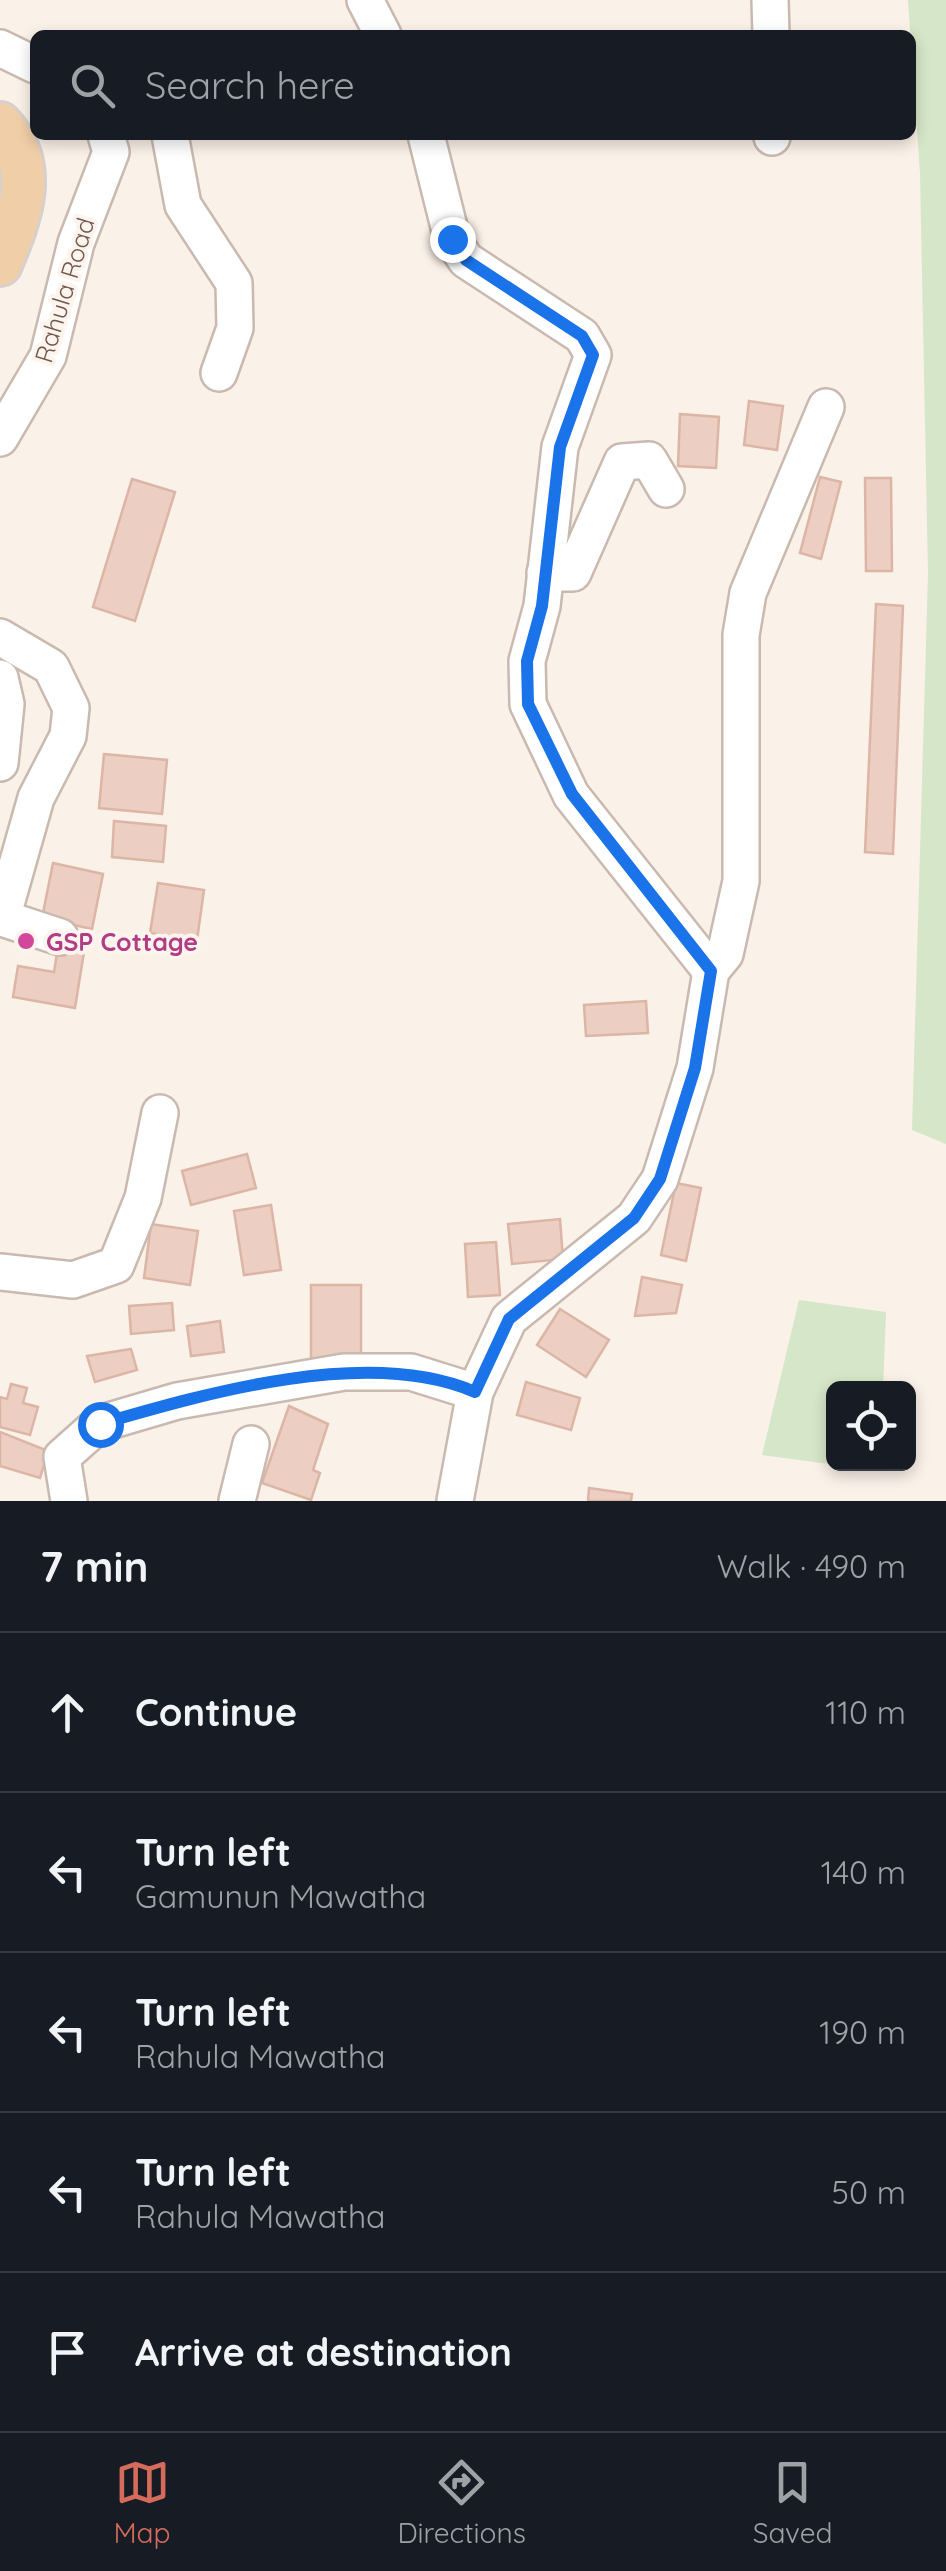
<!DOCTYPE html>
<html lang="en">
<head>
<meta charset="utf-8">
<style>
  :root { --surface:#171b24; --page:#242831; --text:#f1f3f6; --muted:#9ea1a6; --line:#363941; --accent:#d56c5b }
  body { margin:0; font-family:Quicksand,sans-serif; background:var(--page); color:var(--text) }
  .controls { position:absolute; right:30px; bottom:30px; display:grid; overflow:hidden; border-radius:15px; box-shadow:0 5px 15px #0003 }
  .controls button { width:90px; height:90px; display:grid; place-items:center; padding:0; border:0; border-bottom:2px solid var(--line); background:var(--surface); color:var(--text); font:50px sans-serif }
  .stop { position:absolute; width:30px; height:30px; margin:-22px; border:8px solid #1a73e8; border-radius:50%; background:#fff }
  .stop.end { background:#1a73e8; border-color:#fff; box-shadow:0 2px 10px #0008 }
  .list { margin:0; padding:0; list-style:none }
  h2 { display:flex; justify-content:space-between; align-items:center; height:130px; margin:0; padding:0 40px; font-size:42px }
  h2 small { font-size:32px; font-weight:400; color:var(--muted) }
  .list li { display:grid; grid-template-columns:65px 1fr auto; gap:30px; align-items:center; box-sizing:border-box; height:160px; padding:0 40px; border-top:2px solid var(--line) }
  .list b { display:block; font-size:38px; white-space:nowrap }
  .list p { margin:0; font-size:32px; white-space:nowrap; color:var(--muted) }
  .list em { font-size:32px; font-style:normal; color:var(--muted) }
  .icon { flex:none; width:55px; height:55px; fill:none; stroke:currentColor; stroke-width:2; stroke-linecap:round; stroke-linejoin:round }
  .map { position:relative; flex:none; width:946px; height:1501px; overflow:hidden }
  .search { position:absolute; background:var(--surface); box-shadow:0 5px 15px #0003; left:30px; right:30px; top:30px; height:110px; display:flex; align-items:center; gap:25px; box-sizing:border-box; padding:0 35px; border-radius:15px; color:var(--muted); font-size:38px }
  .sheet { height:930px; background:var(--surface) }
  nav { display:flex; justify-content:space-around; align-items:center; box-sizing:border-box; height:140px; border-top:2px solid var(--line); background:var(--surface); font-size:28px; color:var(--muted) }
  nav a { display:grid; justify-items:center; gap:5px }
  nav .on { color:var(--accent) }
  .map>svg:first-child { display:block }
  .green { fill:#d6e6c8 }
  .building { fill:#eccfc2; stroke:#dcb5a5; stroke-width:2.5 }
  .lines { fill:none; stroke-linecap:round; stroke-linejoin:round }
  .minor-casing { stroke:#cab9af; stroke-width:40 }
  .major-casing { stroke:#d7d0ce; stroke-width:48 }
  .minor { stroke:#fff; stroke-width:35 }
  .major { stroke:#f0cfa8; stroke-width:42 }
  .route { stroke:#1a73e8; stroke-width:12 }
  .hotel-dot { fill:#d1479c; stroke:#fdf5ed; stroke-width:4 }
  .labels { text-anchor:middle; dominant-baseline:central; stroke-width:8; stroke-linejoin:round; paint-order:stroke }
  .street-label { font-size:25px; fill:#70584f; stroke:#fdf5ed }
  .hotel-label { font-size:25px; font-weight:bold; fill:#b23c85; stroke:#fdf5ed; text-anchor:start }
</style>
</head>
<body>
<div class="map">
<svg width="946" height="1501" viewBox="0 0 946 1501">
  <rect width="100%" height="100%" fill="#faf1e8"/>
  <g class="green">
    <polygon points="908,0 946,0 946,1144 912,1130 928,574 920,173"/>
    <polygon points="799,1300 886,1312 883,1388 834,1389 834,1464 881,1464 881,1471 762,1455"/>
  </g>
  <g class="building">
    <polygon points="749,401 783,406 777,450 744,445"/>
    <polygon points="680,414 719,417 716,468 678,466"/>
    <polygon points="820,477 841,482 821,559 800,553"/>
    <polygon points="865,478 891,478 892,571 866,571"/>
    <polygon points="132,479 175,492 135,621 93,607"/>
    <polygon points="876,604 903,606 893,854 865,852"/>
    <polygon points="104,754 167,760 162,814 99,808"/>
    <polygon points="114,821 166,826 163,862 112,857"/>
    <polygon points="53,863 103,874 92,929 42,918"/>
    <polygon points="158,883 204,890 197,940 150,933"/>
    <polygon points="58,947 84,952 75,1008 13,997 18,966 54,972"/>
    <polygon points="646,1001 648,1033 586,1036 584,1005"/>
    <polygon points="247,1154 256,1188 191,1205 182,1171"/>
    <polygon points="676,1183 701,1188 686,1261 661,1255"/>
    <polygon points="271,1205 281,1270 244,1275 234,1211"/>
    <polygon points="560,1219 563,1259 512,1264 508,1224"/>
    <polygon points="151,1224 198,1231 190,1285 144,1278"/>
    <polygon points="496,1242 500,1295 468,1297 465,1244"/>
    <polygon points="642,1277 682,1285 676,1313 635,1316"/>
    <rect x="311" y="1285" width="50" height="74"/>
    <polygon points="172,1303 174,1330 131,1334 129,1306"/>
    <polygon points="560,1309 609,1340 586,1377 537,1345"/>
    <polygon points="220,1321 224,1352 191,1356 187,1326"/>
    <polygon points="131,1349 137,1370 95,1382 87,1356"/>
    <polygon points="526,1382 580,1398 571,1430 517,1415"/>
    <polygon points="11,1384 27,1388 23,1403 38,1407 30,1435 0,1427 0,1397 7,1399"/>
    <polygon points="289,1406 328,1424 313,1470 320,1473 311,1500 262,1483"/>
    <polygon points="0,1432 48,1451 40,1478 0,1466"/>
    <polygon points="589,1488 632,1494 631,1501 588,1501"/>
  </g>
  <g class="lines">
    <g class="minor-casing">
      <g id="minor">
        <polyline points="365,0 383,35"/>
        <polyline points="770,0 771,35"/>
        <polyline points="0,48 35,65"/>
        <polyline points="170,135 183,205 234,283 235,328 219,373"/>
        <polyline points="426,135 452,239 466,260 582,336 593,355 560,447 542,606 527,661 528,704 571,795 711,971"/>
        <polyline points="772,135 772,137"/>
        <polyline points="0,438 48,356 76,243 111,152 106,135"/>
        <polyline points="545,573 573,573 622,462 649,460 666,489"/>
        <polyline points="0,637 51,667 71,708 68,736 36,798 2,918 60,937"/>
        <polyline points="0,678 6,704 0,763"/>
        <polyline points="0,1272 73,1280 116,1265 143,1198 160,1113"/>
        <polyline points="69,1501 62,1457 99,1424 177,1401 344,1372 411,1372 475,1392"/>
        <polyline points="237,1501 251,1444"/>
        <polyline points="455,1501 475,1392 509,1319 634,1218 660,1179 695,1068 711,971 725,954 741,881 741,635 748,593 826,407"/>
      </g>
    </g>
    <g class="major-casing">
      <path id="major" d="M 0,124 C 40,166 20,217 0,264"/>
    </g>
    <use href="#minor" class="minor"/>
    <use href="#major" class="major"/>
  </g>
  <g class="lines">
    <path class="route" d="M 100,1424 C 207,1393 369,1346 475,1392 L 509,1319 L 634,1218 L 660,1179 L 695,1068 L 711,971 L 572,794 L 528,704 L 527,661 L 542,606 L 560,447 L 593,355 L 582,336 L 466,260 L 452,239"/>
  </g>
  <circle class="hotel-dot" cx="26" cy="941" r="10"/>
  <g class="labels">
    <g class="street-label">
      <text transform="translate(64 290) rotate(-73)">Rahula Road</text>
    </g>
    <g class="hotel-label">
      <text x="46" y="941">GSP Cottage</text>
    </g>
  </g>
</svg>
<div class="controls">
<button><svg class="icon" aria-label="locate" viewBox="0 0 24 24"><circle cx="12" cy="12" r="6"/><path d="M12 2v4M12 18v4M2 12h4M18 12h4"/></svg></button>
</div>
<div class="stop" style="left:100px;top:1424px"></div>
<div class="stop end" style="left:452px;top:239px"></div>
<div class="search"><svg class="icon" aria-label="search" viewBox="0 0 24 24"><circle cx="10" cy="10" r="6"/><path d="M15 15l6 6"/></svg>Search here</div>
</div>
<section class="sheet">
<h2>7 min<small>Walk · 490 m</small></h2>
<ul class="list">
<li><svg class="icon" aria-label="ahead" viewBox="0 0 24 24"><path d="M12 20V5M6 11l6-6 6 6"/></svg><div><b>Continue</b></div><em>110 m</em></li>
<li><svg class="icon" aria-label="left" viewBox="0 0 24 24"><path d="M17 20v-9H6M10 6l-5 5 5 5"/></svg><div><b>Turn left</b><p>Gamunun Mawatha</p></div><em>140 m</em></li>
<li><svg class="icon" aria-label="left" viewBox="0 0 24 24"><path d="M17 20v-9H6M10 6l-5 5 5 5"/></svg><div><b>Turn left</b><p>Rahula Mawatha</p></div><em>190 m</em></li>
<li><svg class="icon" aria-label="left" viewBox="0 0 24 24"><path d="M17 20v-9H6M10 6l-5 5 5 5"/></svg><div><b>Turn left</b><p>Rahula Mawatha</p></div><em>50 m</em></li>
<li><svg class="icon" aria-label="arrive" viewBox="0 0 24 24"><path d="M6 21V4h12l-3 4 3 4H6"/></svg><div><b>Arrive at destination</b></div></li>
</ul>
</section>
<nav>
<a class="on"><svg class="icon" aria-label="map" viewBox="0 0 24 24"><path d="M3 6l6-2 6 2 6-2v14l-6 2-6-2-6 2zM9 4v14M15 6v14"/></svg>Map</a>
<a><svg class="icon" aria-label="directions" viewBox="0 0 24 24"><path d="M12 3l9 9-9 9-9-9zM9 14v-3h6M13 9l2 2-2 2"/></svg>Directions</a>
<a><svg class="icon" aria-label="saved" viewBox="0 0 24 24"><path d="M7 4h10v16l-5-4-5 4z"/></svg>Saved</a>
</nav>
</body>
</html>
